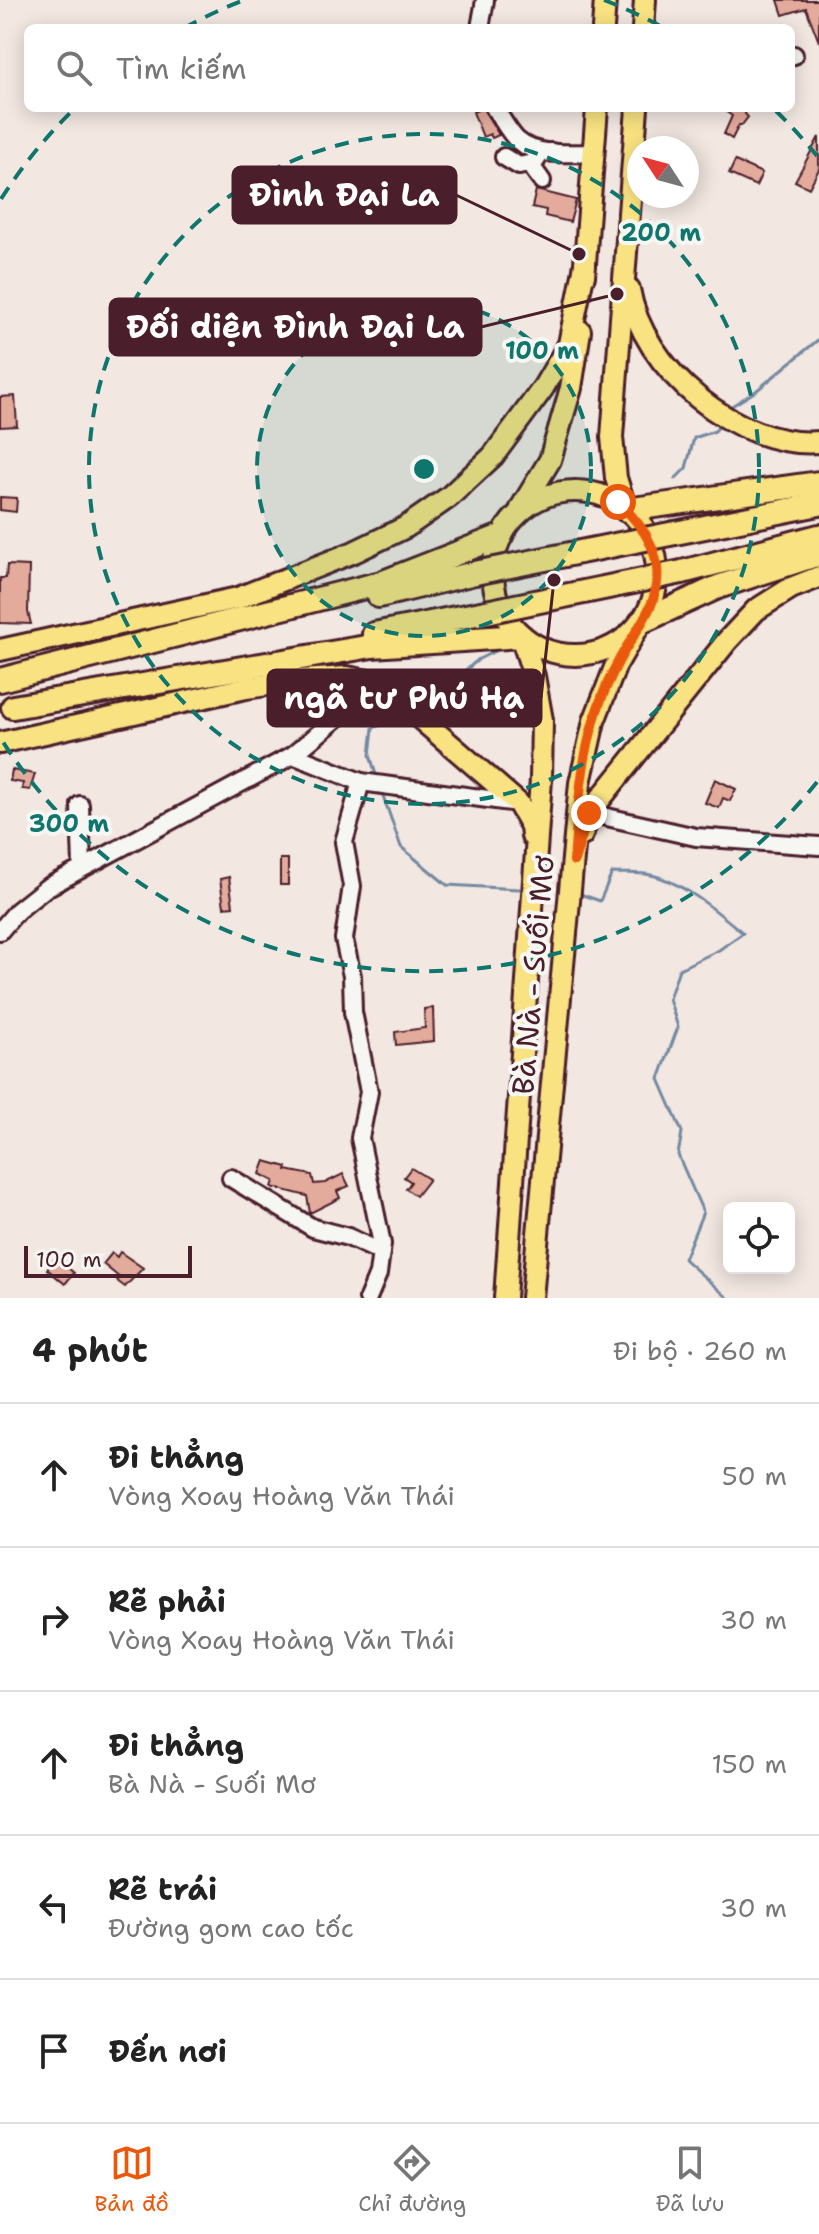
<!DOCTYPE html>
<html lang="vi">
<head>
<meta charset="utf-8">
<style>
  :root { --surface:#fff; --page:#f2f2f2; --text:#222; --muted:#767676; --line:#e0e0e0; --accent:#ea580c }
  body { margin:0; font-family:"Shantell Sans",sans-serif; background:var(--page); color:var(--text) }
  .controls { position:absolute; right:24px; bottom:24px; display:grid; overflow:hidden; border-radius:12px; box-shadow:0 4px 20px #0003 }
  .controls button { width:72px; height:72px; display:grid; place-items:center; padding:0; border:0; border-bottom:2px solid var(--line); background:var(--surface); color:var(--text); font:40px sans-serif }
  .compass { position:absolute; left:627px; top:136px; width:72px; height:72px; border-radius:50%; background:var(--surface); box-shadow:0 4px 20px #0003; rotate:306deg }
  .scale { position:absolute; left:24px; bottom:20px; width:168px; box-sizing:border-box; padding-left:8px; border:4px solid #4a1f2b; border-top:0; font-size:22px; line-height:28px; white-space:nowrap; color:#4a1f2b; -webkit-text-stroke:6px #f6f6f2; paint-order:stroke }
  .stop { position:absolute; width:24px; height:24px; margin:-18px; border:6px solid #ea580c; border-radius:50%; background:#fff }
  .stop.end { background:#ea580c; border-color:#fff; box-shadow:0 2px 8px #0008 }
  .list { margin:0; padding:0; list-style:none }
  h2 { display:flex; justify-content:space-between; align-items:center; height:104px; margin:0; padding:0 32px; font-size:34px }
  h2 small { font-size:26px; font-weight:400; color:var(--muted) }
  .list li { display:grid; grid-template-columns:52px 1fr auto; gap:24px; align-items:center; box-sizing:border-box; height:144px; padding:0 32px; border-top:2px solid var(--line) }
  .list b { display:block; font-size:30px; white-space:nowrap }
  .list p { margin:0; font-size:26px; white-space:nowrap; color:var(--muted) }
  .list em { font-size:26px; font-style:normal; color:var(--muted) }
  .icon { flex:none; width:44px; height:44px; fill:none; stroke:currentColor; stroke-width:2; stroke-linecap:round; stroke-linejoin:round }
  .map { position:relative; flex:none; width:819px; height:1298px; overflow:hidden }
  .search { position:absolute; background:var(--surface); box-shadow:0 4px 20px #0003; left:24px; right:24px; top:24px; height:88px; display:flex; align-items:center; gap:20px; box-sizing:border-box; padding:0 28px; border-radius:12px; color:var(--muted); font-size:30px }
  .sheet { height:824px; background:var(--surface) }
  nav { display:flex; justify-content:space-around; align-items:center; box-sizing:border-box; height:112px; border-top:2px solid var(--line); background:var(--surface); font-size:22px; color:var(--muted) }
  nav a { display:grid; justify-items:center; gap:4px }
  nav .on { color:var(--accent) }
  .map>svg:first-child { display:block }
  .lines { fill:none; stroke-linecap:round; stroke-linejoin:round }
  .stream { stroke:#7389a1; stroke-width:3 }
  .building { fill:#e3ab9c; stroke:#4a1f2b; stroke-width:2 }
  .minor-casing { stroke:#4a1f2b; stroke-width:22 }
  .major-casing { stroke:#4a1f2b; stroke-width:26 }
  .highway-casing { stroke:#4a1f2b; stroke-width:28 }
  .minor { stroke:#f6f6f2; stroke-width:16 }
  .major { stroke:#f8e281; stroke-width:20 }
  .highway { stroke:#f8e281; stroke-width:22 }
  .highway-bridge-casing { stroke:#4a1f2b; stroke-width:28; stroke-linecap:butt }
  .highway-bridge { stroke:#f8e281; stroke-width:22 }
  .route { stroke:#ea580c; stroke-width:10 }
  .ring { fill:none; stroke:#0f766e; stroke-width:4; stroke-dasharray:14 10 }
  .labels { text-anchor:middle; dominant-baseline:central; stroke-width:8; stroke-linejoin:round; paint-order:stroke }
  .street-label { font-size:30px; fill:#4a1f2b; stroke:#f6f6f2 }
  .centre { fill:#0f766e; stroke:#f6f6f2; stroke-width:4 }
  .ring-label { font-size:24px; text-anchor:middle; font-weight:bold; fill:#0f766e; stroke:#f6f6f2; stroke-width:8; stroke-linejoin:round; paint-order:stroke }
  .leader { fill:none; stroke:#4a1f2b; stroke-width:3 }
  .callout-dot { fill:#4a1f2b; stroke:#f6f6f2; stroke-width:3 }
  .callout { fill:#4a1f2b; stroke:#4a1f2b; stroke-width:3 }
  .callout-label { font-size:32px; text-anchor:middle; font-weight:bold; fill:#fff }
</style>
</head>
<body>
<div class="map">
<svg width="819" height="1298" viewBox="0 0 819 1298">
  <rect width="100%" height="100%" fill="#f2e7e1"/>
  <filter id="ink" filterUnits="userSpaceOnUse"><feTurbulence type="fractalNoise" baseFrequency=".0125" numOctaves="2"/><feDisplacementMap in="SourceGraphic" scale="16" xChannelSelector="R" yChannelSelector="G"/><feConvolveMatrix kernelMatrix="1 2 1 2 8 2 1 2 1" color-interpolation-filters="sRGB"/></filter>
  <g filter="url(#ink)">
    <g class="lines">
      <g class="stream">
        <polyline points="730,407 756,391 819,339"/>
        <polyline points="675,479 686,468 694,438 715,431 720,425"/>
        <polyline points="411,699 430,700 479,659 503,647"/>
        <polyline points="376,775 370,755 373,728 395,719 396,709"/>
        <polyline points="382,793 401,847 447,885 519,889"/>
        <path d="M 580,894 L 600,901 L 612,873 C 625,874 639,872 651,875 C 683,882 719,913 743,933 L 719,950 L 679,969 L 669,999 L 678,1027 L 659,1079 L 682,1132 L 678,1155 L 703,1212 L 684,1259 L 728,1298"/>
      </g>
    </g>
    <g class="building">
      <polygon points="778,0 819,0 819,42 806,8 783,15"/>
      <polygon points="482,108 483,108 499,135 492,138 490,134 483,137 473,112"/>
      <polygon points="721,108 747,108 745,114 748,117 742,125 739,125 732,139 724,134 732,116"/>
      <polygon points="819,137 819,169 809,188 795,181"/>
      <polygon points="735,161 762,173 756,186 729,174"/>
      <polygon points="536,190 576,200 570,222 545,216 546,210 532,207"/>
      <polygon points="15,396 17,426 0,427 0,397"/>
      <polygon points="0,497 17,498 16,512 0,510"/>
      <polygon points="7,565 29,566 28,612 31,624 0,623 0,578 6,578"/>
      <polygon points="12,770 35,774 30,790 22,789 23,783 10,781"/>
      <polygon points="715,779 736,789 730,801 723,798 719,808 705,803"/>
      <rect x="280" y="859" width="8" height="26"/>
      <polygon points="229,877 233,906 224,907 220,879"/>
      <polygon points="433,1008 434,1041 396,1045 395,1032 425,1028 424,1009"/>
      <polygon points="265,1161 287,1167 286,1170 312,1175 314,1184 325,1183 343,1174 349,1186 337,1191 340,1198 310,1213 307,1196 272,1187 274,1181 260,1174"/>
      <polygon points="411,1168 429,1179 416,1196 406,1189 411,1182 404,1177"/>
      <polygon points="120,1252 143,1268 125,1287 117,1281 120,1278 103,1264 112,1253 117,1257"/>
      <polygon points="56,1258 74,1273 65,1284 47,1269"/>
    </g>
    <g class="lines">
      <g class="minor-casing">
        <g id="minor">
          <polyline points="480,28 485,0"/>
          <polyline points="791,56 794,55"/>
          <path d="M 494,108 C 502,118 508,131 517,140 C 536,157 570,153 594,153"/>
          <polyline points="504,157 519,166 533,163"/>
          <polyline points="542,181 532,167 541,153 552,152"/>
          <polyline points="293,755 361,782 344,842 352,886 344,939 352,976 353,1012 369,1092 360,1138 382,1244 378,1274 368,1298"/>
          <polyline points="361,782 518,803"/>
          <polyline points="80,805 82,867"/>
          <polyline points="589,813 696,837 819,846"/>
          <polyline points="0,931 17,911 46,888 293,755 379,683"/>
          <polyline points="231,1178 313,1228 348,1237 381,1252"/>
        </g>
      </g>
      <g class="major-casing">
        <g id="major">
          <polyline points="603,28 605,0"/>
          <polyline points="643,28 645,0"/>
          <polyline points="584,276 597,108"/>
          <path d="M 629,289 C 642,369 738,449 819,442"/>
          <circle cx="575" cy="573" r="82"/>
          <polyline points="521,508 550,460 571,388 580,331"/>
          <polyline points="626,510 616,478 612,437 637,108"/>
          <polyline points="0,650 238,598 354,552 406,527 449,497 493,456 543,388 569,344 585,265"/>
          <polyline points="0,743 246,688 302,680 347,677 379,683 518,803 531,826 532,836"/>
          <polyline points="582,835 589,813 727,641 756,610 791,588 819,577"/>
          <polyline points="505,1298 541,779 542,720 534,676 521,636"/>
          <polyline points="532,1298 580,783 594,721 616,665 641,622"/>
        </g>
      </g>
      <g class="highway-casing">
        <g id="highway">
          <polyline points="626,510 819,483"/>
          <polyline points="675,533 819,504"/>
          <polyline points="682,572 819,536"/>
          <polyline points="379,596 475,573"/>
          <polyline points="641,622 718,587 819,554"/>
          <polyline points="374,634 481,613"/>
          <polyline points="0,680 381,583 501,536"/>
          <polyline points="13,707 372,646 521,636"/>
        </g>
      </g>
      <use href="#minor" class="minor"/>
      <use href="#major" class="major"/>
      <use href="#highway" class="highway"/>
      <g class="highway-bridge-casing">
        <g id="highway-bridge">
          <polyline points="475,573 675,533"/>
          <polyline points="481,613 682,572"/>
        </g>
      </g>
      <use href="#highway-bridge" class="highway-bridge"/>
    </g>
  </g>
  <g class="lines" filter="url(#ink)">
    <path class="route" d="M 589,813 L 574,861 C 578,814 580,767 594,721 C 599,702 608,682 617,664 C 628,642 645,622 653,600 C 667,559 646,528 618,502"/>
  </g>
  <circle cx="424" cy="469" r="167" fill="#0f766e" fill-opacity=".12"/>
  <g class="ring">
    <circle cx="424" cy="469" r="167"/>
    <circle cx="424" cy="469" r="335"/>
    <path d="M817 782A502 502 0 0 1 1 739M1 199A502 502 0 0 1 72 111M184 28A502 502 0 0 1 244 0M604 0A502 502 0 0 1 664 28M776 111A502 502 0 0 1 817 156"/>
  </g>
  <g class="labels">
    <g class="street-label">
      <text transform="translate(533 975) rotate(-85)">Bà Nà - Suối Mơ</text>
    </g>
  </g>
  <circle cx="424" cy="469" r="12" class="centre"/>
  <g class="ring-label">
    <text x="661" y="241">200 m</text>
    <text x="542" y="359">100 m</text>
    <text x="69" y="832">300 m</text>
  </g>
  <path class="leader" d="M579 254L456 195M617 294L481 327M554 580L541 698"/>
  <g class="callout-dot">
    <circle cx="579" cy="254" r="8"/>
    <circle cx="617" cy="294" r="8"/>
    <circle cx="554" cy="580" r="8"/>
  </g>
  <g class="callout">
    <rect x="233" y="167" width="223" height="56" rx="8"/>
    <rect x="110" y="299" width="371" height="56" rx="8"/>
    <rect x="268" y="670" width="273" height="56" rx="8"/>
  </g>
  <g class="callout-label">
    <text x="344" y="206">Đình Đại La</text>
    <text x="295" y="338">Đối diện Đình Đại La</text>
    <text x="404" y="709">ngã tư Phú Hạ</text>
  </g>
</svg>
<div class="controls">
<button><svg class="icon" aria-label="locate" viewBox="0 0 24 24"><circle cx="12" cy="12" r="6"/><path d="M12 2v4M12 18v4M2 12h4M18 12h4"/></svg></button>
</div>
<svg class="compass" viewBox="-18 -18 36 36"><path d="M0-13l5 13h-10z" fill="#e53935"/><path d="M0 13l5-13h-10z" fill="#767676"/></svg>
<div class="scale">100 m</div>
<div class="stop" style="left:618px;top:502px"></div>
<div class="stop end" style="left:589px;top:813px"></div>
<div class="search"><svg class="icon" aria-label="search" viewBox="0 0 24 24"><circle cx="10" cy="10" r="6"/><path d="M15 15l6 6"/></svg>Tìm kiếm</div>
</div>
<section class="sheet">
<h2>4 phút<small>Đi bộ · 260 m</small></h2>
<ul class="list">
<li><svg class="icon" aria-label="ahead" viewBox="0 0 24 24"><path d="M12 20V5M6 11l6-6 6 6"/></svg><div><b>Đi thẳng</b><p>Vòng Xoay Hoàng Văn Thái</p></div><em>50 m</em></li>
<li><svg class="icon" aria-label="right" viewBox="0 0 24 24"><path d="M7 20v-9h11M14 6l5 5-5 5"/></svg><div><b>Rẽ phải</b><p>Vòng Xoay Hoàng Văn Thái</p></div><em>30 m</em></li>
<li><svg class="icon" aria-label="ahead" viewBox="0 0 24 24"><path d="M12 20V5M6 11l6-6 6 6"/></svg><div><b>Đi thẳng</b><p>Bà Nà - Suối Mơ</p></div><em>150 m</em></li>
<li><svg class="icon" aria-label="left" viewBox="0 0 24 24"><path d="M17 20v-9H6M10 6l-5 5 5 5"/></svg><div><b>Rẽ trái</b><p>Đường gom cao tốc</p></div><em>30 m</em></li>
<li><svg class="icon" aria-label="arrive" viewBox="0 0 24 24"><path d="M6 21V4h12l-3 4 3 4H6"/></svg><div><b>Đến nơi</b></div></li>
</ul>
</section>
<nav>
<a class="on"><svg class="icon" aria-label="map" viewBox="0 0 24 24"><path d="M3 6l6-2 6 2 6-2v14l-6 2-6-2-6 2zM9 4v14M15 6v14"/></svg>Bản đồ</a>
<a><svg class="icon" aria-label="directions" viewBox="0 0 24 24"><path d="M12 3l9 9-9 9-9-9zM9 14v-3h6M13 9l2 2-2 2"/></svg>Chỉ đường</a>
<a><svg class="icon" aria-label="saved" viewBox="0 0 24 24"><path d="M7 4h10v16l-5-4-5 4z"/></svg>Đã lưu</a>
</nav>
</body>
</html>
